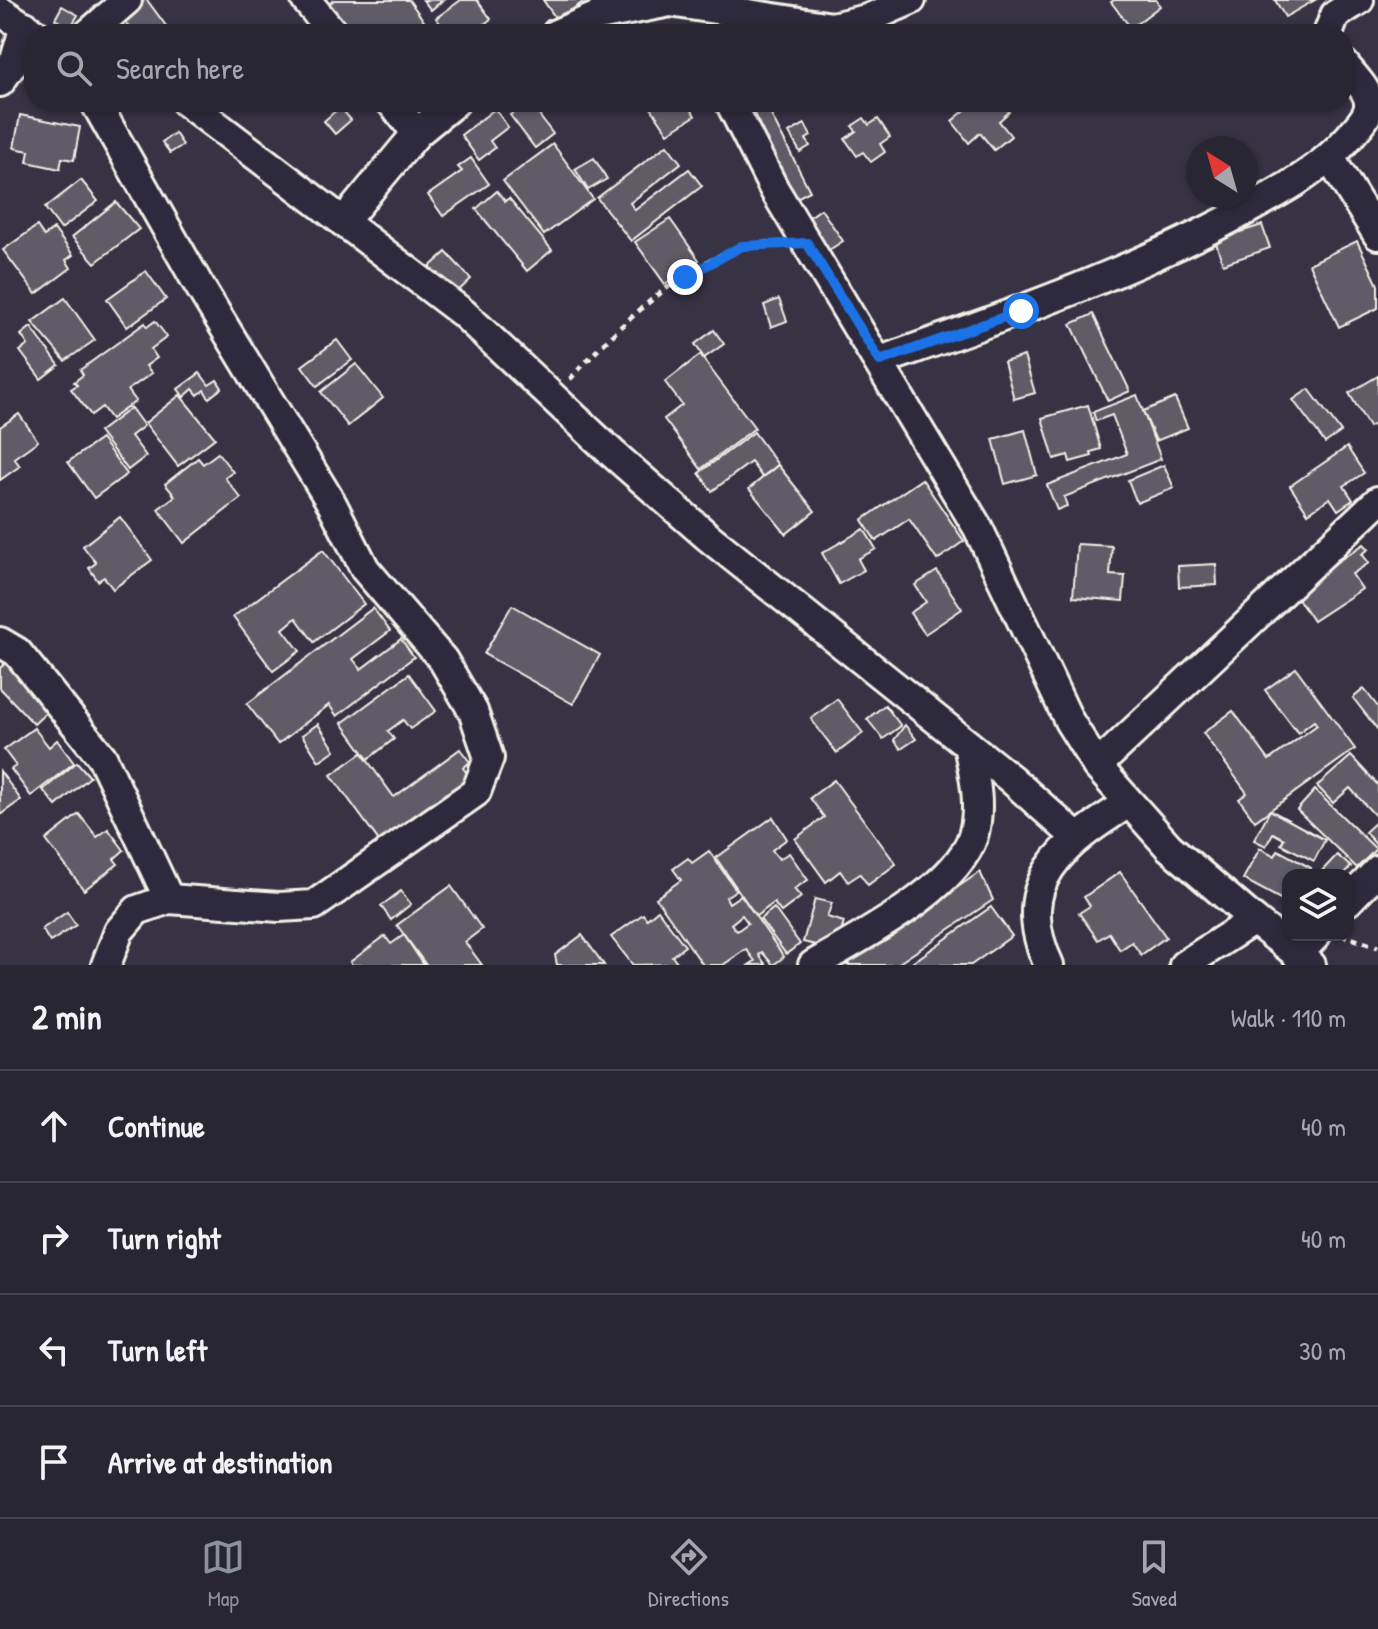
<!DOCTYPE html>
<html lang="en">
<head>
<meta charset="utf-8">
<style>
  :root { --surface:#292633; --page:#35323f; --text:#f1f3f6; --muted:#a5a5ac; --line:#45434e; --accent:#8c9099 }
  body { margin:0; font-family:"Patrick Hand",sans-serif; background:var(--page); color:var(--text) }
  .controls { position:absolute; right:24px; bottom:24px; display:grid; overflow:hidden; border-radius:16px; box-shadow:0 2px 6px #0004 }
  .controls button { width:72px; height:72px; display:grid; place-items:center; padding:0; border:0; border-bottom:2px solid var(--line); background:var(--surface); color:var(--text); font:40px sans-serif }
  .compass { position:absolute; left:1186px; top:136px; width:72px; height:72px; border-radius:50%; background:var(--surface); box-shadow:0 2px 6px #0004; rotate:323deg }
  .stop { position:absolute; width:24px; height:24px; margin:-18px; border:6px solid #1a73e8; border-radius:50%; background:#fff }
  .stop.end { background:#1a73e8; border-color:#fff; box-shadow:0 2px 8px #0008 }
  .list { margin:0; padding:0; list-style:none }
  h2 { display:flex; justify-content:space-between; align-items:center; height:104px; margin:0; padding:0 32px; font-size:34px }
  h2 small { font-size:26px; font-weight:400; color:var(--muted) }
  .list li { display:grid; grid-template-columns:52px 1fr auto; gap:24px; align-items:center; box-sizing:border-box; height:112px; padding:0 32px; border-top:2px solid var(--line) }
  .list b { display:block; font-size:30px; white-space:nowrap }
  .list em { font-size:26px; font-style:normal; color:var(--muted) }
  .icon { flex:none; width:44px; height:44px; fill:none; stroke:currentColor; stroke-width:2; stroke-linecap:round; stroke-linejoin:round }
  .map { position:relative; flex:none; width:1378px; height:965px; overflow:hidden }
  .search { position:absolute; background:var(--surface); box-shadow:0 2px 6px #0004; left:24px; right:24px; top:24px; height:88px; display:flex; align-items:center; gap:20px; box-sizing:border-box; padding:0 28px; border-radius:32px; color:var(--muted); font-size:30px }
  .sheet { height:552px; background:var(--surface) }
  nav { display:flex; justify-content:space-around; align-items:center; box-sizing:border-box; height:112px; border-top:2px solid var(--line); background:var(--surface); font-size:22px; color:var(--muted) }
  nav a { display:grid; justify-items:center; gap:4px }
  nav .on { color:var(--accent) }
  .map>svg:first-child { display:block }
  .building { fill:#5f5c67; stroke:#f4f1e8; stroke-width:2; fill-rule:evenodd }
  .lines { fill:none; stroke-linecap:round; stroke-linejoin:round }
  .minor-casing { stroke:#f4f1e8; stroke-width:34 }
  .path { stroke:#f4f1e8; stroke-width:5; stroke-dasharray:6 6; stroke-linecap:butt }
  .minor { stroke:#2f2a3d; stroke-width:28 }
  .route { stroke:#1a73e8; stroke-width:10 }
</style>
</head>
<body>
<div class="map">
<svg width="1378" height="965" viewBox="0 0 1378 965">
  <rect width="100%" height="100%" fill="#373244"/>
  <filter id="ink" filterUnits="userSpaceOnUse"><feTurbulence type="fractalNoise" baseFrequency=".0125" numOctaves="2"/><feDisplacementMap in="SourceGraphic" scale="16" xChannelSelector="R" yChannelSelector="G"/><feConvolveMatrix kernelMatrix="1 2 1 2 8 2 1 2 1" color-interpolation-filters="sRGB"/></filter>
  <g filter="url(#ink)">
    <g class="building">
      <polygon points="139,0 147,0 172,34 134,34 119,14"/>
      <polygon points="334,0 409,0 433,34 344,34 325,7"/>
      <polygon points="423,0 443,0 431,10"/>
      <polygon points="461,0 477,0 491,19 471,34 448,34 436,18"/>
      <polygon points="543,0 586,0 557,20"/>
      <polygon points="1114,0 1156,0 1160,6 1131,28 1111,2"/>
      <polygon points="1275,0 1315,0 1285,17"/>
      <polygon points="62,6 78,15 70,28 55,19"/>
      <polygon points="529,102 553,134 535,148 510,115"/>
      <polygon points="647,102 687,102 695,116 668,133"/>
      <polygon points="740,102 791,102 770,113 810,191 791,201"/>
      <polygon points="975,102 1002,102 1009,112 999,121 1011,136 994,150 980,133 969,143 952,121"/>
      <polygon points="340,107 351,120 335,134 324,121"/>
      <polygon points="495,109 508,127 490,141 495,148 479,160 461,135"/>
      <polygon points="20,115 80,127 74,160 62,158 60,169 27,162 29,151 14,148"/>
      <polygon points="864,118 869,125 878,119 890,137 880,144 885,152 871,162 863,152 857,156 845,139 856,131 852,126"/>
      <polygon points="805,124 811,136 806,139 810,146 800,152 789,133"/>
      <polygon points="175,133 183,145 170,153 162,142"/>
      <polygon points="553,144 593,199 544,235 503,181"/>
      <polygon points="667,145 681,163 630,203 635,210 689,169 702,186 631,241 597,198"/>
      <polygon points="471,158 489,184 443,216 428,195 462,171 458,167"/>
      <polygon points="594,158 607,179 588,190 575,169"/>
      <polygon points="81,180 98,201 61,229 45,208"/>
      <polygon points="497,191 505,201 509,198 552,250 527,271 476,209"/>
      <polygon points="116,202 139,229 95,263 72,237"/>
      <polygon points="821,209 843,241 826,252 804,221"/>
      <polygon points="670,219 699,260 665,284 635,242"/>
      <polygon points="1262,225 1270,248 1223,264 1215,240"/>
      <polygon points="37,226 44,236 54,229 73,255 66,260 71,268 36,294 3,250"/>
      <polygon points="1357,241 1378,285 1378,308 1339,327 1309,264"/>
      <polygon points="446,252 471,279 451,298 426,270"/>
      <polygon points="146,271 166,299 127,327 107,299"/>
      <polygon points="65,298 95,340 65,361 32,322"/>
      <polygon points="779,299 787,321 771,327 764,305"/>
      <polygon points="1093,314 1130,391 1108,401 1071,324"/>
      <polygon points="155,321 167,337 151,349 157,358 146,366 152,373 128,390 136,401 111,419 102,407 91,415 71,389 77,385 74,382 83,375 80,370 145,323 147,327"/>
      <polygon points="31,327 59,365 41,379 20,351 28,345 21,335"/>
      <polygon points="714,330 724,344 704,358 695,344"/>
      <polygon points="337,340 352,360 317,386 302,366"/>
      <polygon points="700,355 755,428 701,469 664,419 682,405 665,382"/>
      <polygon points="1024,356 1035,393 1014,399 1004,362"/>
      <polygon points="356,364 383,398 348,426 321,392"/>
      <polygon points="200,373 209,385 217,380 222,388 209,398 204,390 198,395 193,389 184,397 178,389"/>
      <polygon points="1378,376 1378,422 1369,427 1349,393"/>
      <polygon points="1309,389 1341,432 1325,443 1293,400"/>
      <polygon points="180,395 215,438 178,466 145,423"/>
      <polygon points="1137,395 1161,459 1064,497 1067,506 1057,510 1047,485 1127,454 1112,415 1096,421 1093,412"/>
      <polygon points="1175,398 1188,428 1156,441 1143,411"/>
      <polygon points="1088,405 1101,449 1091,452 1092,456 1070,462 1068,455 1054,459 1042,418"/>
      <polygon points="131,408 144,426 131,436 146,456 128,470 99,432"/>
      <polygon points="19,414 38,441 14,458 20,466 0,480 0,427"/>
      <polygon points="1025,430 1037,475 1005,484 993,439"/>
      <polygon points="754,432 778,465 762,477 751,462 712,491 699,473"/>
      <polygon points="101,439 127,474 94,498 68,462"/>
      <polygon points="1347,447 1364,473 1344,486 1353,500 1338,510 1330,498 1308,513 1290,486"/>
      <polygon points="218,453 233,472 225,478 241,498 184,543 158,509 175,496 165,484 198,458 203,464"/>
      <polygon points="778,465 815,511 786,534 749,489"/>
      <polygon points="1164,465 1174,488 1137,503 1128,480"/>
      <polygon points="922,479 964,541 937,560 909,519 876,541 862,520"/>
      <polygon points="120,517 152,560 113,589 104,577 98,581 89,568 96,563 83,546"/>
      <polygon points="864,529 876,549 858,559 864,570 839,584 822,553"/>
      <polygon points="1077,544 1112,546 1110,575 1125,576 1123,601 1073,597"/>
      <polygon points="1364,544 1369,549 1362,554 1369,563 1352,574 1362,589 1313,621 1293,591"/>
      <polygon points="323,550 364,604 314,642 296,618 283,629 300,651 273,671 233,617"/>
      <polygon points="1216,564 1217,585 1179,587 1178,566"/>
      <polygon points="937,571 962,609 925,634 910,613 926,602 915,585"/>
      <polygon points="512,605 600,655 573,704 484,654"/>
      <polygon points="373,608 390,631 353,659 361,669 401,639 414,657 337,716 329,705 278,744 247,704"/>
      <polygon points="7,662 51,708 34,724 0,688 0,668"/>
      <polygon points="1296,668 1355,749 1255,821 1239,799 1247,793 1203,733 1233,711 1269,760 1317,725 1314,721 1298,733 1265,690"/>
      <polygon points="409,674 436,711 410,729 403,720 388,731 394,739 368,759 342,723"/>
      <polygon points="1364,689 1378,707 1378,730 1353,698"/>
      <polygon points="837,699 863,733 837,753 811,719"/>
      <polygon points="885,705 901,726 883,739 867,719"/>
      <polygon points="318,724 335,750 319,761 302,735"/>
      <polygon points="905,725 916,739 901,749 894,740"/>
      <polygon points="34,728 49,747 57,740 74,763 31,796 11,769 16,766 4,750"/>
      <polygon points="460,749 470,762 463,768 472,780 382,845 331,775 362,753 394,797"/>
      <polygon points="1351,756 1378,785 1378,819 1350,788 1333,803 1317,786"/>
      <polygon points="77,762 90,777 56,806 43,790"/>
      <polygon points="0,771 21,800 0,815"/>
      <polygon points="834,780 896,864 868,885 860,874 848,882 840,871 826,882 795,839 824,817 810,798"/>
      <polygon points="1315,790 1376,849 1357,868 1297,810"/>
      <polygon points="1270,810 1325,840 1314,861 1281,844 1284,839 1273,833 1266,846 1254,840"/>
      <polygon points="79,814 97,837 108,829 124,850 114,859 118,864 84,890 46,840"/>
      <polygon points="773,817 787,839 772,850 779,859 789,853 808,880 794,889 801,897 781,912 774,903 756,916 716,858"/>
      <polygon points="1378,820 1378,847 1365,832"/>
      <polygon points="1260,848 1275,856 1278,850 1311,868 1307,875 1288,875 1284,901 1243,879"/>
      <path d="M 709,851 L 736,890 L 726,897 L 729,903 L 741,895 L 784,957 L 773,965 L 762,952 L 759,955 L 766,965 L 749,965 L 755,961 L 746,949 L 723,965 L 703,965 L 656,898 L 681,880 L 673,869 L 688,858 L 692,863 ZM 742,915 L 748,923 L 737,931 L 731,924 Z"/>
      <polygon points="1337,855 1351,867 1343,875 1318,875"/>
      <polygon points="980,872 993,900 896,965 843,965"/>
      <polygon points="1120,872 1166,937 1141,955 1132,942 1120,950 1109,933 1098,940 1079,913 1090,906 1084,897"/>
      <polygon points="451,886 482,929 465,942 482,965 426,965 397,925"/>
      <polygon points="401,891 411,904 391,920 381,906"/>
      <polygon points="815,899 832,903 827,917 844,922 836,950 803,942"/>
      <polygon points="991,907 1012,936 971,965 909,965"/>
      <polygon points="774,908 800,944 786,954 760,919"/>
      <polygon points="658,910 685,946 672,956 679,964 633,965 611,937 643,914 647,919"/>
      <polygon points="67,912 76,925 50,942 42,929"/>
      <polygon points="404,935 424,965 352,965 350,962 385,936 391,944"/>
      <polygon points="582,935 604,965 557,965 555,955"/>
    </g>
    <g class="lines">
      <g class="minor-casing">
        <g id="minor">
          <polyline points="306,0 334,34"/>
          <polyline points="0,11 36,34"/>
          <polyline points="88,34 127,0"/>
          <polyline points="556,34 598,16 670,2 832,27 867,19 911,0"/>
          <polyline points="1328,34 1335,15 1359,0"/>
          <polyline points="0,82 15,60 25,26"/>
          <polyline points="95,102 197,282 332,504 365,569 443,660 473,711 489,758 476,792 314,905 279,907 169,899 137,910 119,931 106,965"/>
          <polyline points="186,102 463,313 612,453 707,536 1011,779 1076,837"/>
          <polyline points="391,102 417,133"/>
          <polyline points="730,102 774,189 978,528 1069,721 1097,766 1169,847 1254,920 1311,965"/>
          <polyline points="1330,158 1378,235"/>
          <polyline points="343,222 417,133 455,102"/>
          <path d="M 880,361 C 1003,317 1126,275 1241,213 C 1281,191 1320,171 1350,136 C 1357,127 1369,117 1369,105 C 1370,91 1352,75 1344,64"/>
          <polyline points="0,642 17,652 102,757 169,899"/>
          <polyline points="1097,766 1378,501"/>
          <polyline points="1348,901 1378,870"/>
          <polyline points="1297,955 1316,935"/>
          <path d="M 813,965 C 860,937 956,889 973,836 C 982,806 974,775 968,745"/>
          <path d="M 1049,965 C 1010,882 1064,844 1127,804"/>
          <polyline points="1184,965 1254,920"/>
        </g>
      </g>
      <g class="path">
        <path d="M 570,379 C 618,327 702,241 776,243"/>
        <polyline points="1341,935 1378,947"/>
      </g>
      <use href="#minor" class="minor"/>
    </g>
  </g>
  <g class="lines" filter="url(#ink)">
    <polyline class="route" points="685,277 742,246 807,243 880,361 1021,311"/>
  </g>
</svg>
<div class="controls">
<button><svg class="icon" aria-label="layers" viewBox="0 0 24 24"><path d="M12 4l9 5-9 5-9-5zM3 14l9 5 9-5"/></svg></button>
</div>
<svg class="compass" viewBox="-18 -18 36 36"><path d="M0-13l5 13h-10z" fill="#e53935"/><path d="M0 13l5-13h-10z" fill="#a5a5ac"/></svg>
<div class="stop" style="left:1021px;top:311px"></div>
<div class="stop end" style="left:685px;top:277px"></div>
<div class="search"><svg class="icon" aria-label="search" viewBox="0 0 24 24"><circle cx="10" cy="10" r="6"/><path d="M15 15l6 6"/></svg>Search here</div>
</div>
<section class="sheet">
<h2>2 min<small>Walk · 110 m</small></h2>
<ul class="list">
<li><svg class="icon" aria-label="ahead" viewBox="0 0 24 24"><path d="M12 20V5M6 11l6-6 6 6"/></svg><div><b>Continue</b></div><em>40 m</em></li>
<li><svg class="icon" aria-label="right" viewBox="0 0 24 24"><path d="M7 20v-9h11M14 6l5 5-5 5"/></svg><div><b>Turn right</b></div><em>40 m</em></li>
<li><svg class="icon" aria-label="left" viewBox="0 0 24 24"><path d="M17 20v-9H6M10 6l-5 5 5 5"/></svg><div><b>Turn left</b></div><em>30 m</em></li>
<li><svg class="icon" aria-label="arrive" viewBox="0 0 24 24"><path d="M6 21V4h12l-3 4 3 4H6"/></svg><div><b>Arrive at destination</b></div></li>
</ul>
</section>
<nav>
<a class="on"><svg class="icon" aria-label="map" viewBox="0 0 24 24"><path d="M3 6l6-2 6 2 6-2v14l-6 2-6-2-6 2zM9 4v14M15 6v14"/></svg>Map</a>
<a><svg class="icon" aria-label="directions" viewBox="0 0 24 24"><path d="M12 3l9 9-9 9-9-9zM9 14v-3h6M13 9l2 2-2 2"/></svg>Directions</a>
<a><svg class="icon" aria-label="saved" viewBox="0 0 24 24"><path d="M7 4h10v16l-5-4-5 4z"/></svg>Saved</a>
</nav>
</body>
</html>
